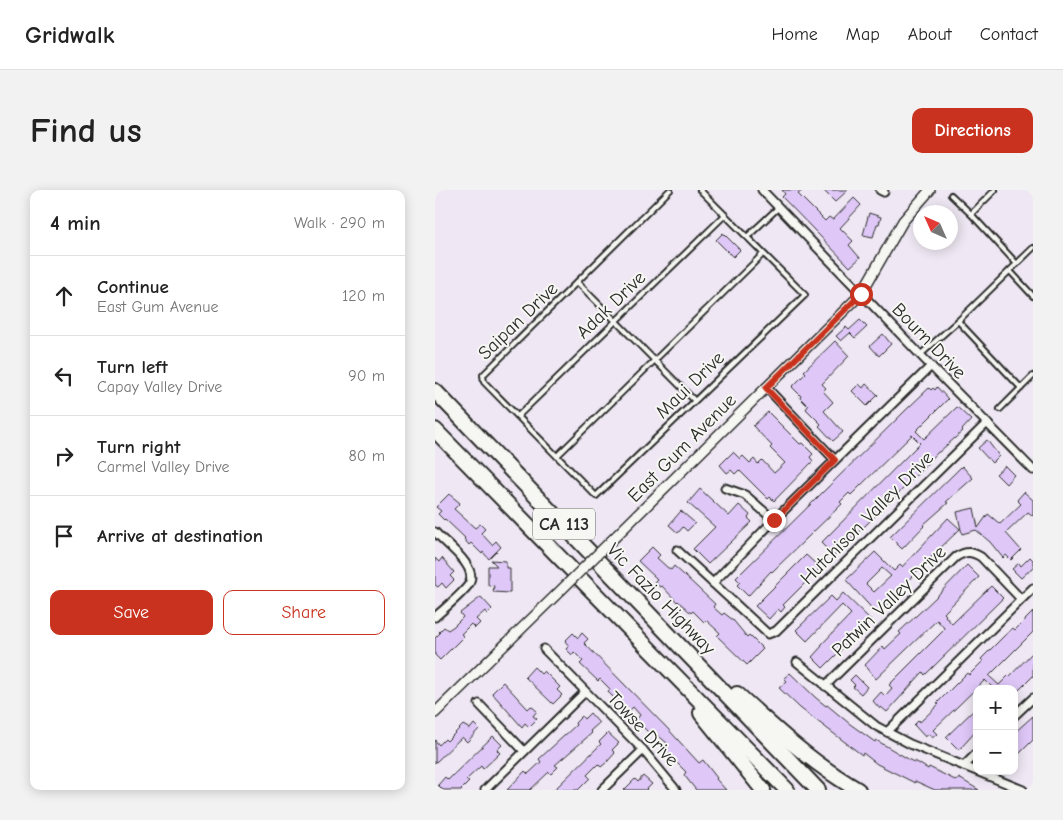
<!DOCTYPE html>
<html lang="en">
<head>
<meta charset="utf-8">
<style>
  :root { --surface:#fff; --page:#f2f2f2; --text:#222; --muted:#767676; --line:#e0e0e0; --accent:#c8321e }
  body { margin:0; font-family:"Comic Neue",sans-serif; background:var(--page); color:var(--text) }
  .controls { position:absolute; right:15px; bottom:15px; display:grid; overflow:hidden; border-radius:10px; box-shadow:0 2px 12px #0003 }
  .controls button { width:45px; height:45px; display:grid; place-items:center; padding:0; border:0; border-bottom:1px solid var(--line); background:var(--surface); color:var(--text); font:25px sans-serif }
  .compass { position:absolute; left:478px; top:15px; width:45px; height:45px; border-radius:50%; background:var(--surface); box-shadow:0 2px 12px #0003; rotate:315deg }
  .stop { position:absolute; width:15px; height:15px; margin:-11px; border:4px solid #c8321e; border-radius:50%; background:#fff }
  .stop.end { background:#c8321e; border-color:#fff; box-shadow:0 1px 5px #0008 }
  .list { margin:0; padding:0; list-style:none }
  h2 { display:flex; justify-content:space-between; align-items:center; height:65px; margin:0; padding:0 20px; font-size:21px }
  h2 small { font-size:16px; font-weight:400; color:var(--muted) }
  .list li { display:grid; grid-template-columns:32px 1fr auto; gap:15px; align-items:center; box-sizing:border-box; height:80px; padding:0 20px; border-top:1px solid var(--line) }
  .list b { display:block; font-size:19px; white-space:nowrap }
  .list p { margin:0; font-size:16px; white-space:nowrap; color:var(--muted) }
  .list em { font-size:16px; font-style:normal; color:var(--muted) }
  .actions { display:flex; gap:10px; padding:15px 20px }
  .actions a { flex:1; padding:11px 0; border:1px solid var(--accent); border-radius:10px; text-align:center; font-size:18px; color:var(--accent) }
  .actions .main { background:var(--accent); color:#fff }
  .icon { flex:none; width:28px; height:28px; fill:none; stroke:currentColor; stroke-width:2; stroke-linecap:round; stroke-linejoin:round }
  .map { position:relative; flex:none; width:598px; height:600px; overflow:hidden; border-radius:10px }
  header { display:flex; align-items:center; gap:30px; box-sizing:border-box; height:70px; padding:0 25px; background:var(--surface); border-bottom:1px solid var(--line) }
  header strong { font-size:24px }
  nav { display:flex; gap:28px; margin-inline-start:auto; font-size:18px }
  .intro { display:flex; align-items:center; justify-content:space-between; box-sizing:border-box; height:120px; padding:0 30px }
  h1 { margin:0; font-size:35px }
  .button { padding:12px 22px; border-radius:10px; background:var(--accent); color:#fff; font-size:18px; font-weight:700 }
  main { display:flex; gap:30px; padding:0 30px }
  aside { flex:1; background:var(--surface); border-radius:10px; box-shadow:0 2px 12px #0003 }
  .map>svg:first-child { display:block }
  .building { fill:#dfc8f8; stroke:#2b2b2b; fill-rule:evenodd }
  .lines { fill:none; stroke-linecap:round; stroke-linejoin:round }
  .service-casing { stroke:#2b2b2b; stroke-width:8 }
  .minor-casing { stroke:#2b2b2b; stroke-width:11 }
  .tertiary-casing { stroke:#2b2b2b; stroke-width:12 }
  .motorway-casing { stroke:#2b2b2b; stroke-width:18 }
  .service { stroke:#f6f6f2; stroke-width:4 }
  .minor { stroke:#f6f6f2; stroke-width:7 }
  .tertiary { stroke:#f6f6f2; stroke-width:9 }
  .motorway { stroke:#f6f6f2; stroke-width:14 }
  .tertiary-bridge-casing { stroke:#2b2b2b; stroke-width:12; stroke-linecap:butt }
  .tertiary-bridge { stroke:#f6f6f2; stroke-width:9 }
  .route { stroke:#c8321e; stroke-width:6 }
  .labels { text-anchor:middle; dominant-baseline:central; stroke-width:4; stroke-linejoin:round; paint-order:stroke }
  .shield { fill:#f6f6f2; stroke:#686867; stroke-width:1 }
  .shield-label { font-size:18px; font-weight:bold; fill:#2b2b2b }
  .street-label { font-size:19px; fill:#2b2b2b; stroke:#f6f6f2 }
</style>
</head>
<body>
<header>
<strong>Gridwalk</strong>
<nav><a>Home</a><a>Map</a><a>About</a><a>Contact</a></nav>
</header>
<div class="intro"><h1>Find us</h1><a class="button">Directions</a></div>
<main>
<aside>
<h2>4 min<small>Walk · 290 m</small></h2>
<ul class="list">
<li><svg class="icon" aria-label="ahead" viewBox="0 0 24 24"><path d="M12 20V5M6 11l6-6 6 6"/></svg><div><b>Continue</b><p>East Gum Avenue</p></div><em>120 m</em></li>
<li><svg class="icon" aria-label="left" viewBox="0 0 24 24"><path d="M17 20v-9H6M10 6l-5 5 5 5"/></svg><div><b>Turn left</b><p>Capay Valley Drive</p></div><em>90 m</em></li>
<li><svg class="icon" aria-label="right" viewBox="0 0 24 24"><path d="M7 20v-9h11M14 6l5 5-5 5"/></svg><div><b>Turn right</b><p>Carmel Valley Drive</p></div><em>80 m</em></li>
<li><svg class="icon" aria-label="arrive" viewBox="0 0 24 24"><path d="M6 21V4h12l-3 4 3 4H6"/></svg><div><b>Arrive at destination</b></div></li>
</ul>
<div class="actions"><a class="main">Save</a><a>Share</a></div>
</aside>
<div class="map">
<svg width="598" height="600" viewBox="0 0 598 600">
  <rect width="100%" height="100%" fill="#efe8f4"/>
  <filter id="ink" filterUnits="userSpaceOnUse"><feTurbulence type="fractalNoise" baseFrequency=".02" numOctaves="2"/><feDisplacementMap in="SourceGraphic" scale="10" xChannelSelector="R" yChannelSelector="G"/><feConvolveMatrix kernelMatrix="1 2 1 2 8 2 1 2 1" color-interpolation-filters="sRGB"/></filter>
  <g filter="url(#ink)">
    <g class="building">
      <polygon points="347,0 368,0 363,4 390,31 394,27 398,30 419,8 426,15 405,38 418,51 414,55 425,68 415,77 347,7 350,4"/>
      <polygon points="388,0 413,0 400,12"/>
      <polygon points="434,23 446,27 444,34 442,34 438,47 428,45"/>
      <polygon points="288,43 305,60 298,67 281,50"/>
      <polygon points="425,130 432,137 420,148 415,143 406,151 401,146 411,137 414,140"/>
      <polygon points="448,144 456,154 444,166 435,156"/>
      <polygon points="400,151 414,166 387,194 391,198 388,201 398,212 389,221 408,242 398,251 384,236 386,234 371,219 373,216 365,208 366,206 357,197 371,183 369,181"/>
      <polygon points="424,194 428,198 431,194 443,205 432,216 417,201"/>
      <polygon points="502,197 513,209 481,241 489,249 522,217 536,230 527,240 528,241 504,262 503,262 472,295 399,366 386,353 485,253 477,245 420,301 416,305 414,303 405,312 407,314 337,382 336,381 313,406 302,395 305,392 301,388 472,219 494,198 496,200 498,198 500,200"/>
      <polygon points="333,222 365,254 367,253 378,264 375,267 378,271 339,311 335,307 333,309 304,280 300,284 296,280 292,283 285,275 298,262 305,269 308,266 315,273 319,269 323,274 327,270 339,283 350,273 335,258 337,256 318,236"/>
      <polygon points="552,250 564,266 557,273 543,258"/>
      <polygon points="527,276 538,288 511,312 513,313 488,335 489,336 467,359 455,347"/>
      <polygon points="570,276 579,285 571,294 561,284"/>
      <polygon points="265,299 294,326 304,315 315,325 313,328 317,332 273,374 258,359 280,337 253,313"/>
      <polygon points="589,302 598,310 598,326 593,322 571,343 586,360 576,370 571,365 568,368 555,352 541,340 527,344 522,322 539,318 543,338 553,324 565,334 586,314 582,310"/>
      <polygon points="14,304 25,313 19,319 40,338 45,334 50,339 46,343 57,355 61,351 66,357 54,369 48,362 47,364 36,353 34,355 29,349 30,348 10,329 9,330 3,324 6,321 1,317"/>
      <polygon points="246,321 260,333 252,341 248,337 243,343 234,335"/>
      <path d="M 513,328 L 525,339 L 496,367 L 498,369 L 492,375 L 490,373 L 476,387 L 473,392 L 474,393 L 442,424 L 411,390 L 440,362 L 459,381 L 465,375 L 467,377 ZM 447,378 L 456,386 L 439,402 L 431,394 Z"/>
      <polygon points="217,357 225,365 222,368 233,378 236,380 239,376 249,385 280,414 278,417 287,425 289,423 298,430 312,447 314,445 328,459 312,475 282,446 285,443 271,430 269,432 258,421 256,423 243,411 242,412 227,396 225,397 219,392 222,389 203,371"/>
      <polygon points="371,365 385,378 348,415 350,417 346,422 343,419 334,429 320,416"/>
      <polygon points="595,367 598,370 598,377 586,388 577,379 584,373 586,376"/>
      <polygon points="0,368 4,372 7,368 19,382 15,386 19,390 11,398 7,393 3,397 0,395"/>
      <polygon points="56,370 71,371 71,378 75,378 75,403 58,402 59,396 53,395 53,376 62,376"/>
      <polygon points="532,375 544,387 509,423 511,425 510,426 517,434 556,396 568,408 490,485 488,482 452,522 446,517 445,519 438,511 446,502 450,506 457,498 454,495 510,439 502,430 441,489 430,475 448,456 450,459 466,444 464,442 500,408"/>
      <polygon points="408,403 436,430 388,478 377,467 387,456 386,455 416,424 407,415 372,451 361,440 396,406 401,411"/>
      <polygon points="46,407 57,419 52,424 50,421 41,429 45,433 40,438 36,434 26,444 29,446 5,470 0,465 0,448 5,443 4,442 9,437 13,440 19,436 28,427 25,423"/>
      <polygon points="598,422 598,442 554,486 564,495 574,485 575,486 598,462 598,486 579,505 579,499 559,499 550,490 498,540 502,544 497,548 494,544 490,547 479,535 484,530 485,532 504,514 502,513 532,483 534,485 548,471 546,469 569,446 578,438 580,440"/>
      <polygon points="138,443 143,448 147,443 153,449 149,453 233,539 264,573 268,570 282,588 281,589 291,600 261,600 249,585 251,582 228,559 233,554 219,542 216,545 201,530 205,525 198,517 193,522 173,502 175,499 165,489 163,491 145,474 148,471 139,462 137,465 131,459 134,456 130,451"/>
      <polygon points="99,477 106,484 109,481 125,497 122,500 127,505 118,514 90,487"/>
      <polygon points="355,483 381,508 391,516 392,515 415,534 440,552 441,550 480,573 480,571 493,579 494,577 522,591 524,588 544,600 500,600 480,591 480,593 442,574 428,563 427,565 365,518 344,498 352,491 349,488"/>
      <polygon points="420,485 432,497 426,504 418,497 420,495 415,490"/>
      <polygon points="68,492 93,519 96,516 102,521 98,526 102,529 94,537 90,533 87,537 57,503"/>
      <polygon points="542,517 542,540 524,560 511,547"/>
      <polygon points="155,523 164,533 155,541 157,543 120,575 123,577 116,584 114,582 95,600 72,600 90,581 93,584 106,572 104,569 141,535 140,533 147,526 149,529"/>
      <polygon points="598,526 598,550 579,569 579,543"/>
      <polygon points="39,534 44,539 32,552 27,547 0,573 0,550 4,555 10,549 12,551 28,535 35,539"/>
      <polygon points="173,543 184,553 177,560 180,563 172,572 166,577 163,574 152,585 155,588 143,600 119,600 166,554 164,552"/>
      <polygon points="58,546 67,555 62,560 65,563 48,579 46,576 31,590 34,592 26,600 8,600 3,595 10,587 13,590"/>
      <polygon points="208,586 217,594 211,600 189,600 200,589 203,592"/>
    </g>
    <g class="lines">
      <g class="service-casing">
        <g id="service">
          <polyline points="235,0 48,185 49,192 161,306 370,105 265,0"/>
          <polyline points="516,5 536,24 582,74"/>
          <polyline points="536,24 560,0"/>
          <polyline points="312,47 344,17"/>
          <polyline points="575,81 598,106"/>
          <polyline points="142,92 259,210"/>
          <polyline points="523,131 586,198"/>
          <polyline points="485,165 523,131 598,58"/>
          <polyline points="565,219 598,186"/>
          <polyline points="83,226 290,25"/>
          <polyline points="122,266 328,64"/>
        </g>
      </g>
      <g class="minor-casing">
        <g id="minor">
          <polyline points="327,0 496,176 598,280"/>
          <polyline points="445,0 449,2"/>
          <polyline points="331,197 400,270"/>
          <polyline points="290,298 310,305 339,330"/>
          <path d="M 0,342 C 11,354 44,377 34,394 C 29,402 8,420 0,427"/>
          <polyline points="242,360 333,444 341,441 552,233"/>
          <polyline points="278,393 339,330 496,176"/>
          <polyline points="109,459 208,560 241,600"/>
          <polyline points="362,472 441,536 475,554 588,600"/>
          <path d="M 390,496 L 521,367 C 531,361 536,361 546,367 L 586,409"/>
          <polyline points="44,514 89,561"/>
          <polyline points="579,526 598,508"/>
          <polyline points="452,542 598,398"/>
          <polyline points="529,576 542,563"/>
          <polyline points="50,600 150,502"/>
          <polyline points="167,600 208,560"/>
        </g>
      </g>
      <g class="tertiary-casing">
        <g id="tertiary">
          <polyline points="181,346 426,104 468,31 495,0"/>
          <polyline points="0,523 122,404"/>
        </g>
      </g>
      <g class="motorway-casing">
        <g id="motorway">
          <polyline points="0,201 383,600"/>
          <polyline points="0,240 352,600"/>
          <path d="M 302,504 C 340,539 378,574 423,600"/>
          <polyline points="266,523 328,600"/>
        </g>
      </g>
      <use href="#service" class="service"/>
      <use href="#minor" class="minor"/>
      <use href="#tertiary" class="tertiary"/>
      <use href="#motorway" class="motorway"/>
      <g class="tertiary-bridge-casing">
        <polyline id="tertiary-bridge" points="122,404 181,346"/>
      </g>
      <use href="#tertiary-bridge" class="tertiary-bridge"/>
    </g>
  </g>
  <g class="lines" filter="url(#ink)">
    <polyline class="route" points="339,330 400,270 331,198 426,104"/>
  </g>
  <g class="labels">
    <rect class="shield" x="98" y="318.5" width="62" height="31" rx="4"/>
    <g class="shield-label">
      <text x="129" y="334">CA 113</text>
    </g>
    <g class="street-label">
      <text transform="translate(176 115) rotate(-44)">Adak Drive</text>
      <text transform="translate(83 131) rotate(-44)">Saipan Drive</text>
      <text transform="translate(494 151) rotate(46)">Bourn Drive</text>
      <text transform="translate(255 195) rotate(-44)">Maui Drive</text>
      <text transform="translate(247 258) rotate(-45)">East Gum Avenue</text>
      <text transform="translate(432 328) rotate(-45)">Hutchison Valley Drive</text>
      <text transform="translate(226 409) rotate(46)">Vic Fazio Highway</text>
      <text transform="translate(454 411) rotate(-44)">Patwin Valley Drive</text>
      <text transform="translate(208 539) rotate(47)">Towse Drive</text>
    </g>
  </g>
</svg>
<div class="controls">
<button>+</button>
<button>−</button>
</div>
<svg class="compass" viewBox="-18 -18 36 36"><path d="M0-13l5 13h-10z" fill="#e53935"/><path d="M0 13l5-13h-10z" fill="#767676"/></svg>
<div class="stop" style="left:426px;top:104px"></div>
<div class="stop end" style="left:339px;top:330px"></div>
</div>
</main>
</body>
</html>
